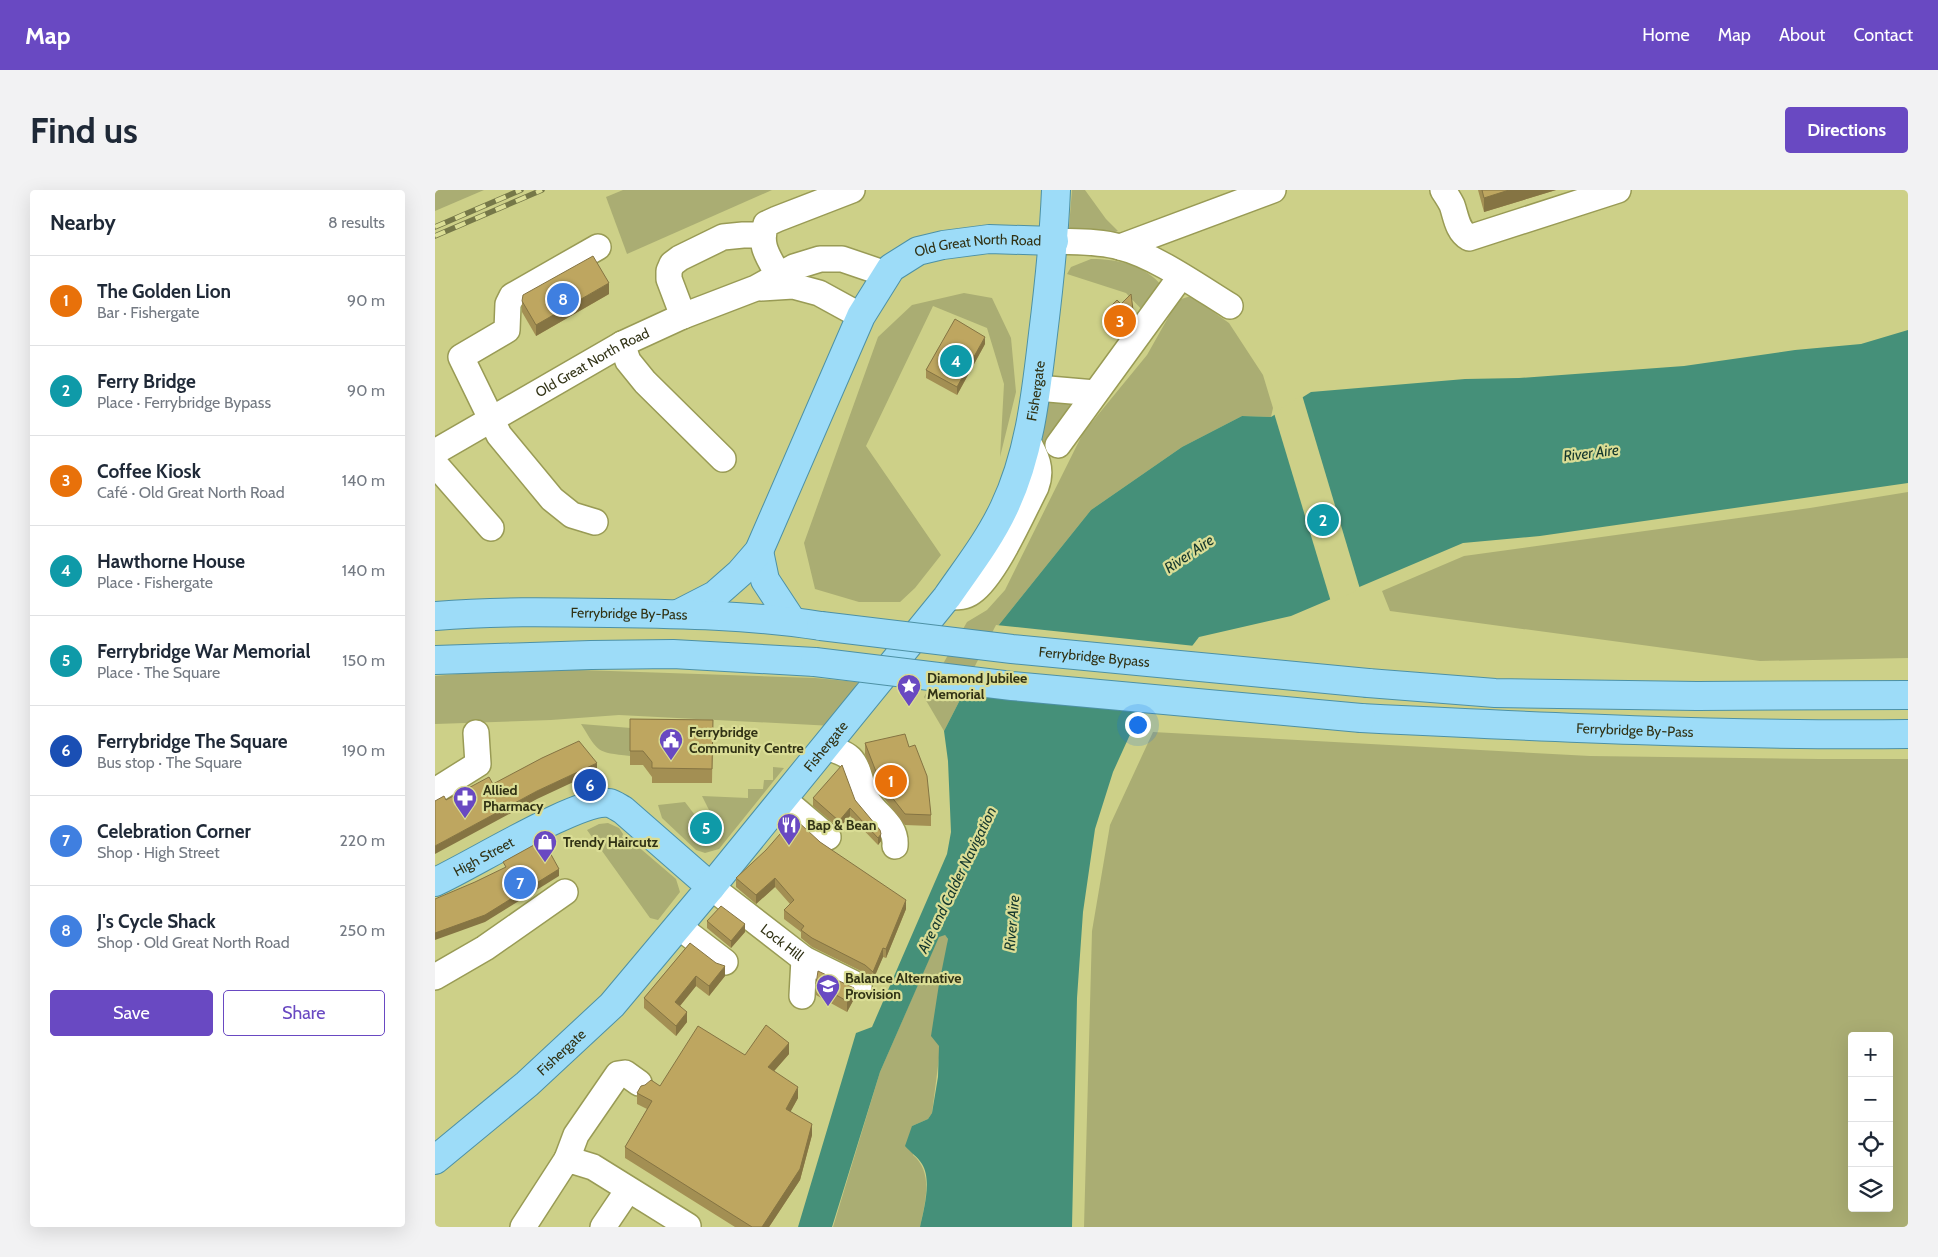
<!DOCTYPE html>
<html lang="en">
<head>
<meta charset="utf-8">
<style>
  :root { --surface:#fff; --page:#f2f2f3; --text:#1f2937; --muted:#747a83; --line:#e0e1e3; --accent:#6949c2 }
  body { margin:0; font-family:Cabin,sans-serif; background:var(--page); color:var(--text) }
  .controls { position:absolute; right:15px; bottom:15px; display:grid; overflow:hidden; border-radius:5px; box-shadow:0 5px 20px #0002 }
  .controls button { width:45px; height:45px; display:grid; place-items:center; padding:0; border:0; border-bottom:1px solid var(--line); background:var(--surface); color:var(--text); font:25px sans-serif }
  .you { position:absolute; left:702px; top:534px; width:18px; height:18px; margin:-12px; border:4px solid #fff; border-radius:50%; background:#1a73e8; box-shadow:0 0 0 8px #1a73e833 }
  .badge { display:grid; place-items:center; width:32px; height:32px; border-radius:50%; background:var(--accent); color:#fff; font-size:16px; font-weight:700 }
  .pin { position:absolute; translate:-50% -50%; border:2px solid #fff; box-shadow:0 1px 5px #0006 }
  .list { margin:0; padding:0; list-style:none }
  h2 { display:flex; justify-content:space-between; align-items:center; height:65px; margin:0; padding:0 20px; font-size:21px }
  h2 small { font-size:16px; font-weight:400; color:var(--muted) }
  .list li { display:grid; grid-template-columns:32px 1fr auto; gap:15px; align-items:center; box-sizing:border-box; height:90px; padding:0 20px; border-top:1px solid var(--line) }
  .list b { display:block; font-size:19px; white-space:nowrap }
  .list p { margin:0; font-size:16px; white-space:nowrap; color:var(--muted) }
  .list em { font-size:16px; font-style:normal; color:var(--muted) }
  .actions { display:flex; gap:10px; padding:15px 20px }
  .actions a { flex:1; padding:11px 0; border:1px solid var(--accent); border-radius:5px; text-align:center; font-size:18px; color:var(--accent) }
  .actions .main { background:var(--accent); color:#fff }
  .icon { flex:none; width:28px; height:28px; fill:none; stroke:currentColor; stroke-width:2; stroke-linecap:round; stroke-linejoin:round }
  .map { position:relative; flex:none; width:1473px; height:1037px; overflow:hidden; border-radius:5px }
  header { display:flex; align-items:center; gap:30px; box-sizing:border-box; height:70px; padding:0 25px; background:var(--accent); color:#fff }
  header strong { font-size:24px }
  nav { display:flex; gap:28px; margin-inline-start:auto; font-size:18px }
  .intro { display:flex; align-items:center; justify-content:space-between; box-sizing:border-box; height:120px; padding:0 30px }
  h1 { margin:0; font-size:35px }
  .button { padding:12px 22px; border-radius:5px; background:var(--accent); color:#fff; font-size:18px; font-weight:700 }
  main { display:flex; gap:30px; padding:0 30px }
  aside { flex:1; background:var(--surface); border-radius:5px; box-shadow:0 5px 20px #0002 }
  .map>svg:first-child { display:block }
  .green { fill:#aaad73; fill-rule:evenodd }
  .water { fill:#459079 }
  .pier { fill:#cdd088 }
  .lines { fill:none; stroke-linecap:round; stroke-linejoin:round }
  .minor-casing { stroke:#999b55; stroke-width:28 }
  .major-casing { stroke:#4d91a5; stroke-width:30 }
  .minor { stroke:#fff; stroke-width:25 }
  .major { stroke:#9ddcf8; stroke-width:28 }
  .rail-casing { stroke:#767848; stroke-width:5.5 }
  .rail { stroke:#dadd95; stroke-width:4; stroke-dasharray:11; stroke-linecap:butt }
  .major-bridge-casing { stroke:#4d91a5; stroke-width:30; stroke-linecap:butt }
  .major-bridge { stroke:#9ddcf8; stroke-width:28 }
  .wall { fill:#a38f53 }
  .shaded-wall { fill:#857443 }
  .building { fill:#bea660; stroke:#857443 }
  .labels { text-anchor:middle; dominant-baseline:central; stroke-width:4.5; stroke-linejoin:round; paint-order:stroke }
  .street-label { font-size:14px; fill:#313215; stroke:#dadd95 }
  .poi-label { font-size:14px; font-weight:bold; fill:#313215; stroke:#dadd95; text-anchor:start }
  .water-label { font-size:15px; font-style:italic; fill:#14372d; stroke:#dadd95 }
</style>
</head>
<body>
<header>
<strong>Map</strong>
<nav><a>Home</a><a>Map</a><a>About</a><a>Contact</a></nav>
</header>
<div class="intro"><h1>Find us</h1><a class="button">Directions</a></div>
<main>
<aside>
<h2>Nearby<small>8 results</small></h2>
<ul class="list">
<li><span class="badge" style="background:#e8710a">1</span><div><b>The Golden Lion</b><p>Bar · Fishergate</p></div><em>90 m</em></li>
<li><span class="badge" style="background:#0f9aa8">2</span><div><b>Ferry Bridge</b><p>Place · Ferrybridge Bypass</p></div><em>90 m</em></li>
<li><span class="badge" style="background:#e8710a">3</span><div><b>Coffee Kiosk</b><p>Café · Old Great North Road</p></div><em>140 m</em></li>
<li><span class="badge" style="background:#0f9aa8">4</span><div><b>Hawthorne House</b><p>Place · Fishergate</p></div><em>140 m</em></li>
<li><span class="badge" style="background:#0f9aa8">5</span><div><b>Ferrybridge War Memorial</b><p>Place · The Square</p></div><em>150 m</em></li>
<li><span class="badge" style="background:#1a4fb4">6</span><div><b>Ferrybridge The Square</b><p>Bus stop · The Square</p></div><em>190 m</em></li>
<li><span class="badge" style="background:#3f7fe0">7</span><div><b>Celebration Corner</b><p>Shop · High Street</p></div><em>220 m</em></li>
<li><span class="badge" style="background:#3f7fe0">8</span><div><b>J's Cycle Shack</b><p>Shop · Old Great North Road</p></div><em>250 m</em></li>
</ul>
<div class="actions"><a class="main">Save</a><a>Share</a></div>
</aside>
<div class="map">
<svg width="1473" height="1037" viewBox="0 0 1473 1037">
  <rect width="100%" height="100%" fill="#cdd088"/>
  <g class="green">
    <polygon points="0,0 49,0 0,21"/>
    <polygon points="188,0 337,0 192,64 171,7"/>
    <polygon points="637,0 650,0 671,29 683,41 670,45 640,44 634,37"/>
    <path d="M 656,69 C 683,69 710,75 727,96 L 710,123 L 691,103 L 632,84 L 636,77 Z"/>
    <polygon points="529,103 557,108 576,148 581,202 565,267 569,194 552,138 498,116 431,256 506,365 480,398 465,412 424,412 380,399 369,353 443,147 477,115"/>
    <polygon points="756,106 794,133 828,185 838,218 836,227 807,226 747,257 656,320 563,436 509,541 489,507 493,500 532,432 552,420 570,400 648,243 712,165 743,110"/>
    <polygon points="616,209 639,211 611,258 608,253 599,247 609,213"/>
    <polygon points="1473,302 1473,468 1325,471 955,421 947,401 1029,366 1375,318"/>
    <polygon points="88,478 380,488 423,492 398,536 184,525 116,530 0,534 0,486"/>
    <path d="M 146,534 L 196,538 L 195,566 C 161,562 164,563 146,534 Z"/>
    <path d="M 718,542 L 1155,566 L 1384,569 L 1473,569 L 1473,1037 L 649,1037 L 657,741 L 675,635 ZM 1417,846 L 1454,846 L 1454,1018 L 1417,1018 Z"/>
    <polygon points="338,577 349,578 284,659 270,663 261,660 227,628 223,615 250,612 266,633 277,626 267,606 313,608 313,599 328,599 329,590 338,590"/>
    <polygon points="173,633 184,638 188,644 187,647 194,653 200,654 241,689 245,702 223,730 215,728 152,640 164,634"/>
    <path d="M 507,745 L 510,745 L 513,749 L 504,868 L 497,923 L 493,929 L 477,936 L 478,965 C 499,983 490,1013 485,1037 L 398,1037 L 445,882 L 504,746 Z"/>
  </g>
  <path class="water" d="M 1473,140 L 1473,293 L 1105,346 L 1028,353 L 856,426 L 764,447 L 703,527 L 678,582 L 660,639 L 648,722 L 642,808 L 637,1037 L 485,1037 C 489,1019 497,990 487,974 C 483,967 475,962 470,956 L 477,936 L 493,929 L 497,923 L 503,887 L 504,856 L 496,846 L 504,794 L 513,749 L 510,745 L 504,747 L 445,882 L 397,1037 L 363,1037 L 421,843 L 437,837 L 512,664 L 516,642 L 513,571 L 509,541 L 563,436 L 656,320 L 747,257 L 807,226 L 836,227 L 876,202 L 1030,189 L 1084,188 L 1249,176 L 1360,160 L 1426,154 Z"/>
  <g class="pier">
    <polygon points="867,205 925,399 896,412 839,223"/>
    <polygon points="561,435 760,456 709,523 526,503"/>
  </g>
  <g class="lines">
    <g class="minor-casing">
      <g id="minor">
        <path d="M 1008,0 C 1011,5 1014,9 1017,15 C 1021,26 1022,41 1034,48 L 1183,0"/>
        <path d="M 619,51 C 641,52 664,51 685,57 C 719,65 764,97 795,116"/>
        <polyline points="685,57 838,0"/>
        <path d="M 344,86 C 334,68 323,55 331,34 L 342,29 L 417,0"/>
        <polyline points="326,98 358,96 384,103 426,126"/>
        <polyline points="248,126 234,89 234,81 237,74 245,68 288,47 308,45 327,45"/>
        <polyline points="187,154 193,171 210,192 288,269"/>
        <polyline points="602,198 660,203"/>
        <polyline points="623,255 746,86"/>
        <path id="s1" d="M 0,262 L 187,154 L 248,126 L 321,98 L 359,77 L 385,69 L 407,69 L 451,84"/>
        <polyline points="0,274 56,338"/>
        <polyline points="160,332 137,325 117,309 64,245 26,167 72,140 73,114 77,106 163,57"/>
        <path d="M 512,407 C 521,407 529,408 537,402 C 560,386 587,324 601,297 C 608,279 601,266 592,250"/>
        <path d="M 391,556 C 398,560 409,562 415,568 C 426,579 425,598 433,611 C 443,627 462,635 460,656"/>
        <polyline points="0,601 43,574 41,543"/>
        <polyline points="348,609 393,647"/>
        <path id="s2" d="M 276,697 L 369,769 L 424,796"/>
        <polyline points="243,736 290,772"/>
        <polyline points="0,787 50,758 130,702"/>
        <polyline points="367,806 369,769"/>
        <polyline points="132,969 141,945 183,884 190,883 204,893"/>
        <polyline points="88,1037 132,969 158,977 253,1036 252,1037"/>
        <polyline points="168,1037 193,1000"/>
      </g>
    </g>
    <g class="major-casing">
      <g id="major">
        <polyline points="324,361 330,390 357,431"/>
        <path id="s3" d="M 243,424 L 280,405 L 305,383 L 324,361 L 426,126 L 456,78 L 483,61 L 508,55 L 554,49 L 619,51"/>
        <path id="s4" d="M 0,426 C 58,421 117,422 174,423 C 245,424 316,425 386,436"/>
        <polyline points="0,470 156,465 238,464 380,472"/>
        <polyline points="933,493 1060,503 1262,506 1473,505"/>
        <path id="s5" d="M 926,528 C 1108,537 1291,546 1473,544"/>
        <path id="s6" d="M 0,692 C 34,677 145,608 174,613 C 179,614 184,618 188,620 L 276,697"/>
        <path id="s7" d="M 0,970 L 92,894 L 177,815 L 276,697 L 512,407 C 532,378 554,350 569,318 C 595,264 601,203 608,144 C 614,96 619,48 621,0"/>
      </g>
    </g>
    <use href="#minor" class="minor"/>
    <use href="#major" class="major"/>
    <g class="rail-casing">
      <g id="rail">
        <polyline points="0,37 86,0"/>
        <polyline points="0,46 107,0"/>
      </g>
    </g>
    <use href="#rail" class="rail"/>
    <g class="major-bridge-casing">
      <g id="major-bridge">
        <path id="s8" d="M 386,436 L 577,459 L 933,493"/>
        <polyline points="380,472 577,496 926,528"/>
      </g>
    </g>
    <use href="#major-bridge" class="major-bridge"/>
  </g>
  <g class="wall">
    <polygon points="1043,0 1121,0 1049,22"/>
    <polygon points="174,104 101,146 87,122 87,111"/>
    <polygon points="670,122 698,128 679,148 668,136 668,129 670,126"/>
    <polygon points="550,154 522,205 491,188 491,180"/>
    <polygon points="195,529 278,530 277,593 217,593 217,587 208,575 195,575"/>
    <polygon points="430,553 496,625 496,636 470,635 445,603 430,564"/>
    <polygon points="378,608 420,610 446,651 443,655 415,626 404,638 378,616"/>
    <polygon points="385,652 471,719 451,768 448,767 438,790 430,783 377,757 366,748 366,742 349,729 349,720 355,714 340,697 321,714 301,697 301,688"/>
    <polygon points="272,731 310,742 296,758 272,738"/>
    <polygon points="255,753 290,786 274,806 261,796 245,816 252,832 241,846 209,818 209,808"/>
    <polygon points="381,794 419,809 412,822 381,805"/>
    <polygon points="354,864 339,881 363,908 355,922 377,945 365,990 334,1037 300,1037 190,968 190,957 212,919 202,914 202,903 225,896 310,865"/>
  </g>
  <g class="shaded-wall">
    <polygon points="1074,0 1121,0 1049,22 1049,8"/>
    <polygon points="174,93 174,104 101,146 101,135"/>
    <polygon points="698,120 698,128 679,148 679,141"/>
    <polygon points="550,147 550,154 522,205 522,197"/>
    <polygon points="162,573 162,581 102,609 0,664 0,656 102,601"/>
    <polygon points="415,618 415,626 404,638 404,631"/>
    <polygon points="446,644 446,651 443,655 443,648"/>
    <polygon points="124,679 124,686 50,732 0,750 0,743"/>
    <polygon points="340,688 340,697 321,714 321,705"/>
    <polygon points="471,710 471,719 451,768 451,759"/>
    <polygon points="310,734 310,742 296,758 296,751"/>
    <polygon points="448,758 448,767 438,790 438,782"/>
    <polygon points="290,776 290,786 274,806 274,796"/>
    <polygon points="261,786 261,796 240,822 240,812"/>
    <polygon points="419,798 419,809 412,822 412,811"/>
    <polygon points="252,822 252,832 241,846 241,836"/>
    <polygon points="354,853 354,864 333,888 333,877"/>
    <polygon points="363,897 363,908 351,930 351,919"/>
    <polygon points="377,934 377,945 365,990 334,1037 327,1037"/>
  </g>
  <g class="building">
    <polygon points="1047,0 1074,0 1049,8"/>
    <polygon points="158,66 174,93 101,135 87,111 88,105"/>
    <polygon points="696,104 698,120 679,141 668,129 673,124 670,122 682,110 686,114"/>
    <polygon points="520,129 550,147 522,197 491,180"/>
    <polygon points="195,529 278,530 277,579 217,578 217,572 208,561 195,561"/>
    <polygon points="470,544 474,557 480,555 492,586 496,625 470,624 445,592 430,553"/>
    <polygon points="144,551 162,573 102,601 0,656 0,611 9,606 11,610 54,587 58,594 107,568"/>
    <polygon points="407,575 420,610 445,640 446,644 443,648 415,618 404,631 378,608"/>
    <polygon points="359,628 385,652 471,710 451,759 448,758 438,782 430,775 377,748 366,740 369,736 349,720 359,710 340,688 321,705 301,688 331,660"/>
    <polygon points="108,650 124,679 50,725 0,743 0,709 40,692 71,677 68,672"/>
    <polygon points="286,716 310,734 296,751 272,731"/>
    <polygon points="255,753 281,773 290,776 274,796 261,786 240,812 252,822 241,836 209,808"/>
    <polygon points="383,781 419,798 412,811 381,794"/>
    <polygon points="331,835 354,853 333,877 363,897 351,919 377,934 365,979 327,1037 317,1037 190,957 217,911 202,903 206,896 210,895 216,890 225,896 263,836 310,865"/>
  </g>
  <defs>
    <g id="sight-pin" transform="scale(1.25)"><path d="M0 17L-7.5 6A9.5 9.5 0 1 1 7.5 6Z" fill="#6949c2" stroke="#dadd95"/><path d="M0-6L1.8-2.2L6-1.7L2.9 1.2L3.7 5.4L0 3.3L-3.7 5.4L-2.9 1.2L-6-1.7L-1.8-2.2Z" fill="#fff"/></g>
    <g id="civic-pin" transform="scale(1.25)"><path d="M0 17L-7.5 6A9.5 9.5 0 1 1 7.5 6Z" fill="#6949c2" stroke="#dadd95"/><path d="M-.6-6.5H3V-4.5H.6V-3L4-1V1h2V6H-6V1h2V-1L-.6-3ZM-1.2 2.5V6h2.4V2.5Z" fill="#fff"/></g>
    <g id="pharmacy-pin" transform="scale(1.25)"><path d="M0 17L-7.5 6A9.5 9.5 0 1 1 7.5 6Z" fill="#6949c2" stroke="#dadd95"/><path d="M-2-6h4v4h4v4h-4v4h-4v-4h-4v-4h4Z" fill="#fff"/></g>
    <g id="restaurant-pin" transform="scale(1.25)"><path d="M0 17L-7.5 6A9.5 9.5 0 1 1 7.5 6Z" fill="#6949c2" stroke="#dadd95"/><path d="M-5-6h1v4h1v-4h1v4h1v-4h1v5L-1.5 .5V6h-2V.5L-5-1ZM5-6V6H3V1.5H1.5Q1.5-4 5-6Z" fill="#fff"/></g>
    <g id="shop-pin" transform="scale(1.25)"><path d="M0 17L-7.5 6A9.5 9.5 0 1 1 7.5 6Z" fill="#6949c2" stroke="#dadd95"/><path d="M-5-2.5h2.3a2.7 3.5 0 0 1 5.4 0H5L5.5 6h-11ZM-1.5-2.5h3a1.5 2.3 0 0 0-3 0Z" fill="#fff"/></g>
    <g id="school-pin" transform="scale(1.25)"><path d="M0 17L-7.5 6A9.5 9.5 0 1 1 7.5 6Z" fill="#6949c2" stroke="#dadd95"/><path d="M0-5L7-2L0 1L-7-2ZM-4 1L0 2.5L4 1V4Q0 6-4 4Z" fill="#fff"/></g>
  </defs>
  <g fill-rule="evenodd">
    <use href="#sight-pin" x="474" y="496"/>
    <use href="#civic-pin" x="236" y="550"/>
    <use href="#pharmacy-pin" x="30" y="608"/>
    <use href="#restaurant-pin" x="354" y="635"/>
    <use href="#shop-pin" x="110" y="652"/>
    <use href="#school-pin" x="393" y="796"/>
  </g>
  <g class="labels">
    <g class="street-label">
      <text stroke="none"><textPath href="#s3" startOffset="509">Old Great North Road</textPath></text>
      <text stroke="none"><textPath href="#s1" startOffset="181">Old Great North Road</textPath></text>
      <text stroke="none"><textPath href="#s7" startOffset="991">Fishergate</textPath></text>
      <text stroke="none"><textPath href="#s4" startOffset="194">Ferrybridge By-Pass</textPath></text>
      <text stroke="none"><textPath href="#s8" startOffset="275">Ferrybridge Bypass</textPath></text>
      <text stroke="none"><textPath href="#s5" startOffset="274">Ferrybridge By-Pass</textPath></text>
      <text stroke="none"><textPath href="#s7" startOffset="571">Fishergate</textPath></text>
      <text stroke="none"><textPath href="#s6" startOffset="55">High Street</textPath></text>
      <text stroke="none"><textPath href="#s2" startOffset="90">Lock Hill</textPath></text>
      <text stroke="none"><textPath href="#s7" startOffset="166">Fishergate</textPath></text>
    </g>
    <g class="poi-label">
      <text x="492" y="488">Diamond Jubilee<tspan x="492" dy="16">Memorial</tspan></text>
      <text x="254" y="542">Ferrybridge<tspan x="254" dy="16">Community Centre</tspan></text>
      <text x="48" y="600">Allied<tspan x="48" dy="16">Pharmacy</tspan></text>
      <text x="372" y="635">Bap &amp; Bean</text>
      <text x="128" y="652">Trendy Haircutz</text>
      <text x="410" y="788">Balance Alternative<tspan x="410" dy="16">Provision</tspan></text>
    </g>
    <g class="water-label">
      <text transform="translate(1156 263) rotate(-7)">River Aire</text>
      <text transform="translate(754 364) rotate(-34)">River Aire</text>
      <text transform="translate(522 690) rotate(-64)">Aire and Calder Navigation</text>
      <text transform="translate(577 733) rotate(-85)">River Aire</text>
    </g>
  </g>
</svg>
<div class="controls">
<button>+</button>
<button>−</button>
<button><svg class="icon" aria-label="locate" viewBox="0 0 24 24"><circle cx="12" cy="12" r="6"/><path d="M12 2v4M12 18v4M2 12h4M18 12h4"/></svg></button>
<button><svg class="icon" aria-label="layers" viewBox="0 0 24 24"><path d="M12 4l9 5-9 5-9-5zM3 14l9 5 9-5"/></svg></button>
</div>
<div class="you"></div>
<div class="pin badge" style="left:456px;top:591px;background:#e8710a">1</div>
<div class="pin badge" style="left:888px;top:330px;background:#0f9aa8">2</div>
<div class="pin badge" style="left:685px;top:131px;background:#e8710a">3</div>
<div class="pin badge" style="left:521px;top:171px;background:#0f9aa8">4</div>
<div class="pin badge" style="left:271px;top:638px;background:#0f9aa8">5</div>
<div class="pin badge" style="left:155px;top:595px;background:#1a4fb4">6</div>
<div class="pin badge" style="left:85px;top:693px;background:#3f7fe0">7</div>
<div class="pin badge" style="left:128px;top:109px;background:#3f7fe0">8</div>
</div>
</main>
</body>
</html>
